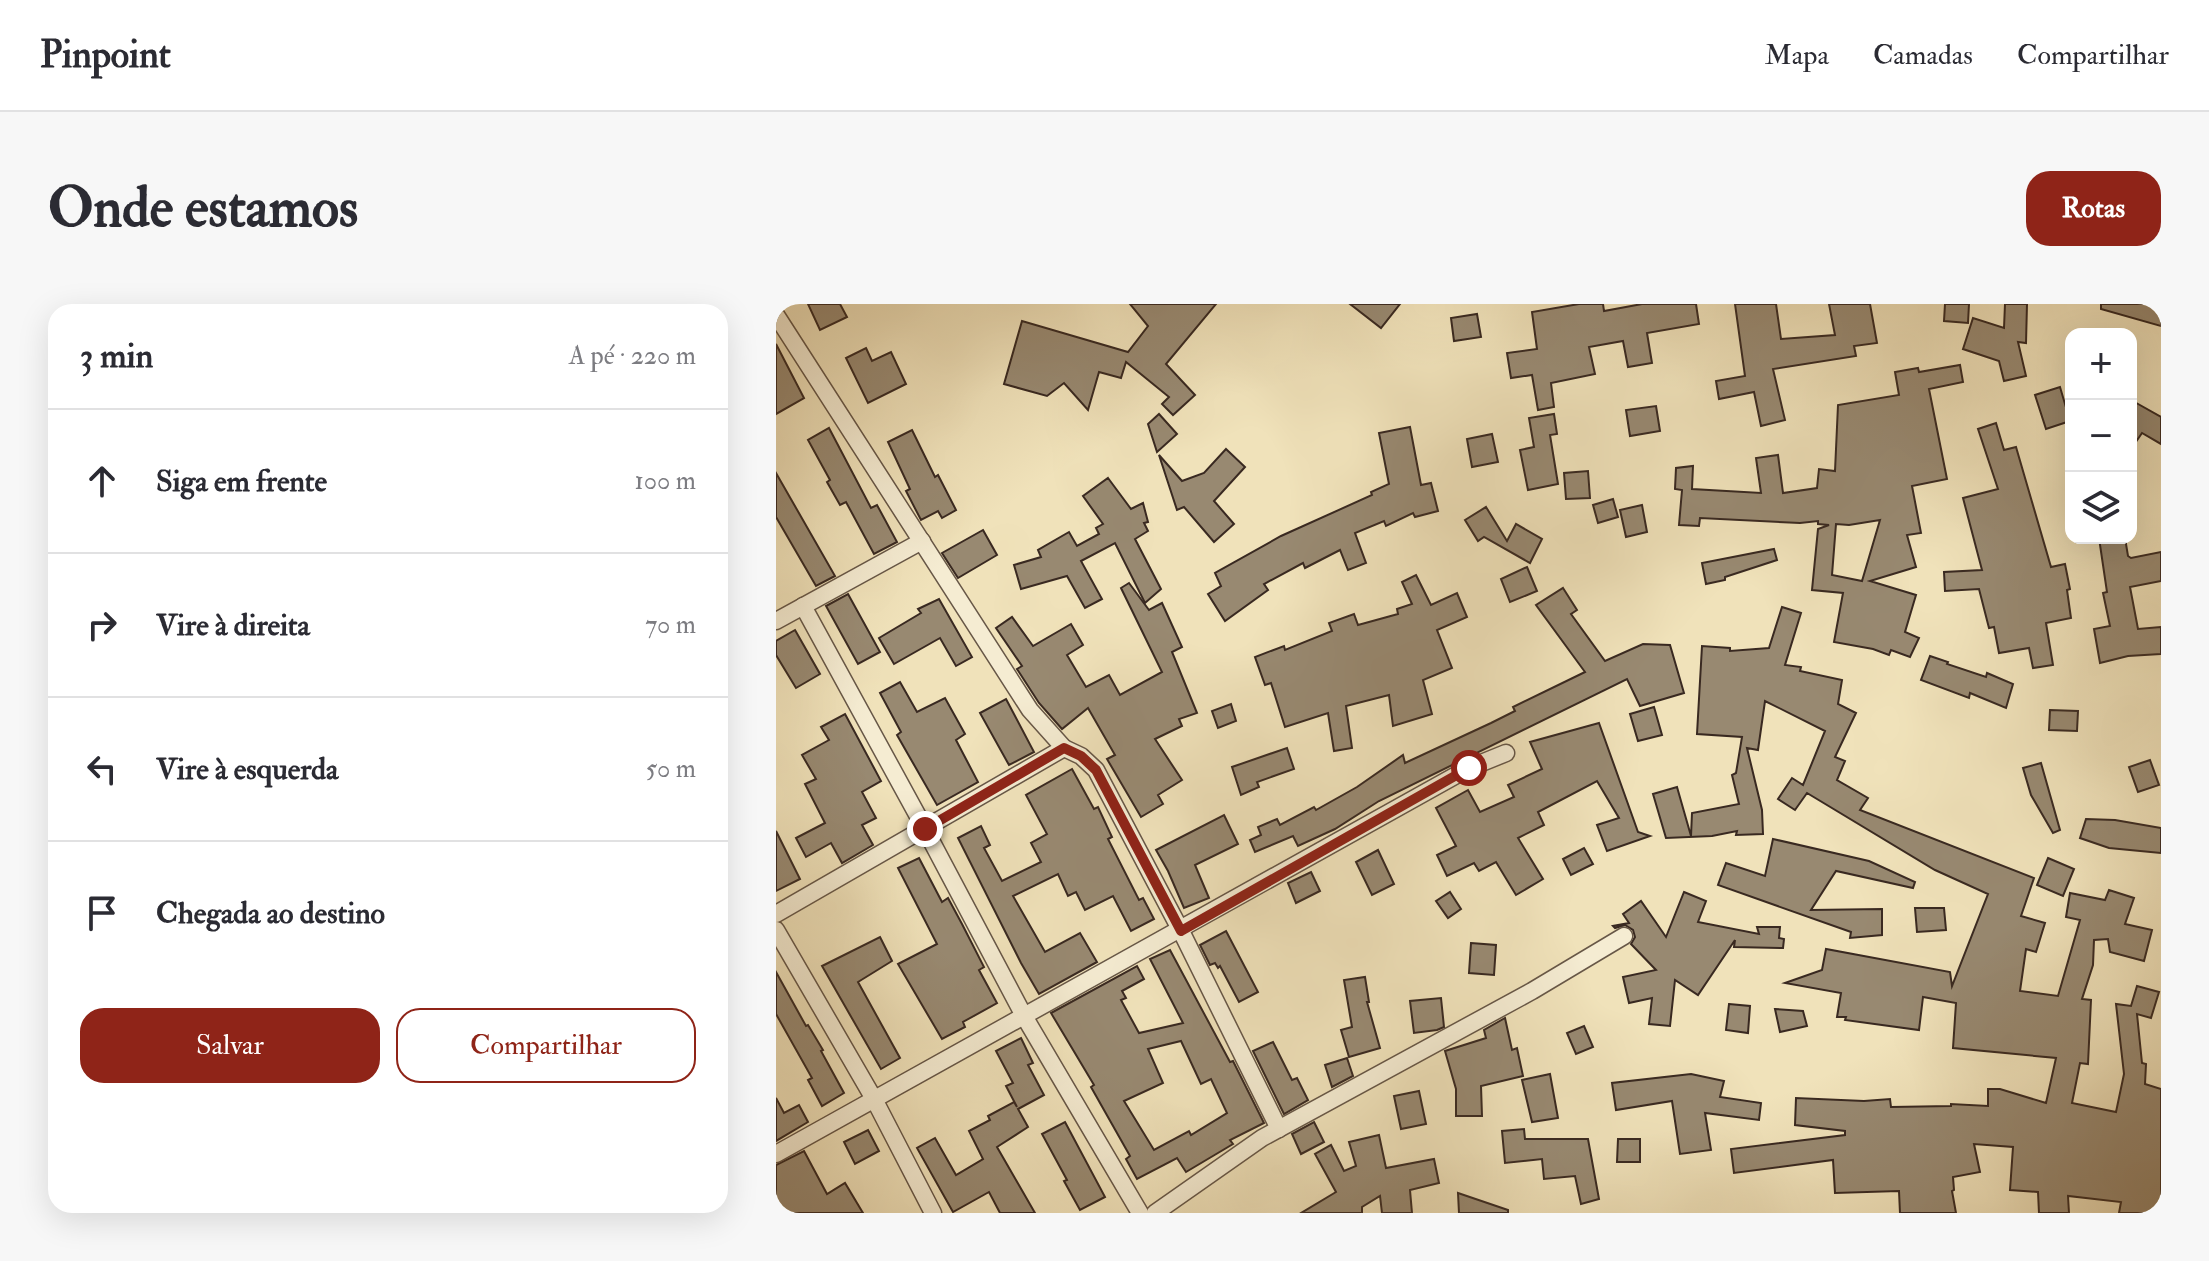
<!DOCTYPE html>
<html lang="pt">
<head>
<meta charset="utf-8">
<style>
  :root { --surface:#fff; --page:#f7f7f7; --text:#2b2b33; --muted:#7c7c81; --line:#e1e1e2; --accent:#8f2418 }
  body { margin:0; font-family:"IM FELL Double Pica",serif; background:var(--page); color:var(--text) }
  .controls { position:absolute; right:24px; top:24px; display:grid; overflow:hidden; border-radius:16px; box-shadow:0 8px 32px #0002 }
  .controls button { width:72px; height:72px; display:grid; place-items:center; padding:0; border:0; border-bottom:2px solid var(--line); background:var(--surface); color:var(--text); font:40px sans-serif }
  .stop { position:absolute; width:24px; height:24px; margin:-18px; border:6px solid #8f2418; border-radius:50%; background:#fff }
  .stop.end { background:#8f2418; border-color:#fff; box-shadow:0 2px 8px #0008 }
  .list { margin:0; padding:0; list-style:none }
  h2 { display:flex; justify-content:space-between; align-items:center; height:104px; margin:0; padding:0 32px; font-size:34px }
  h2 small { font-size:26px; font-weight:400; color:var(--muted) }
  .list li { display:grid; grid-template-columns:52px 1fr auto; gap:24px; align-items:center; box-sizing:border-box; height:144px; padding:0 32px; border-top:2px solid var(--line) }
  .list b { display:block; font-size:30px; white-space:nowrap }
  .list em { font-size:26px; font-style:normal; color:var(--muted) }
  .actions { display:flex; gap:16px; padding:24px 32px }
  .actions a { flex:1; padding:18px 0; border:2px solid var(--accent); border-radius:24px; text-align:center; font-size:28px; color:var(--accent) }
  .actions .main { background:var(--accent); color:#fff }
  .icon { flex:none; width:44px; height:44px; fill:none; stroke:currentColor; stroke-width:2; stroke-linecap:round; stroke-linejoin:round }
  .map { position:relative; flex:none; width:1385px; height:909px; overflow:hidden; border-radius:24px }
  header { display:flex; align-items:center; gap:48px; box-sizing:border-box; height:112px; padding:0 40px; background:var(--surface); border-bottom:2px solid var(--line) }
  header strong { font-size:38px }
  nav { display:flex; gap:44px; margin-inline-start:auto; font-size:28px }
  .intro { display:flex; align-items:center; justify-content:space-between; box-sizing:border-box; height:192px; padding:0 48px }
  h1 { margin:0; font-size:56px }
  .button { padding:20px 36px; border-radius:24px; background:var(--accent); color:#fff; font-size:28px; font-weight:700 }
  main { display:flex; gap:48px; padding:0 48px }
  aside { flex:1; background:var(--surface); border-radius:24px; box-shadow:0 8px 32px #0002 }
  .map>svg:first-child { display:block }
  .building { fill:#988971; stroke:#392921; stroke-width:2; fill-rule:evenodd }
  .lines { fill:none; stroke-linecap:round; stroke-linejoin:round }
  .minor-casing { stroke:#675747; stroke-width:19 }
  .minor { stroke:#f5ecd2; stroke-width:16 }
  .route { stroke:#8f2418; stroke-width:10 }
</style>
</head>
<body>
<header>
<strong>Pinpoint</strong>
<nav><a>Mapa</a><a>Camadas</a><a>Compartilhar</a></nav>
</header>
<div class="intro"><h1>Onde estamos</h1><a class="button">Rotas</a></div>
<main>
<aside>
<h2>3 min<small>A pé · 220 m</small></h2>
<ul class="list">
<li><svg class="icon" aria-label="ahead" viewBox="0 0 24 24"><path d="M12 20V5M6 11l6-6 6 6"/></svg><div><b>Siga em frente</b></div><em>100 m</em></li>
<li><svg class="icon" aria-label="right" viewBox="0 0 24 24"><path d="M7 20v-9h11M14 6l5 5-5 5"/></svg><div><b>Vire à direita</b></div><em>70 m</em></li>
<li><svg class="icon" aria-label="left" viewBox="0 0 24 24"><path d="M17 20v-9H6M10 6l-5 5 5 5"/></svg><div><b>Vire à esquerda</b></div><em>50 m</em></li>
<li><svg class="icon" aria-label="arrive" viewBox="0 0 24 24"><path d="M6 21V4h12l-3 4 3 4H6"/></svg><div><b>Chegada ao destino</b></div></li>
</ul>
<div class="actions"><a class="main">Salvar</a><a>Compartilhar</a></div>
</aside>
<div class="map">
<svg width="1385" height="909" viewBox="0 0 1385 909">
  <rect width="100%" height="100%" fill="#f0e2ba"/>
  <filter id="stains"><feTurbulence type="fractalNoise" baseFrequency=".0025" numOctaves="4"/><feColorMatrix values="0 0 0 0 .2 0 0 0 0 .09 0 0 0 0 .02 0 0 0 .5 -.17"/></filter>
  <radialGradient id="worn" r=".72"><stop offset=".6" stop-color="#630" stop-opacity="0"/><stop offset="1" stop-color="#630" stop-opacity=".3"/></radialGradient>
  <g class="building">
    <polygon points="32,0 64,0 71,13 44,26"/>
    <polygon points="354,0 440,0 390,60 419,91 397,111 386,100 393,93 350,58 345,74 323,68 312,106 288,79 271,92 228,80 246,17 352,48 372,22"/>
    <polygon points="574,0 624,0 605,24"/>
    <polygon points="803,0 827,0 828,7 866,0 920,0 923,20 871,29 876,59 852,63 847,37 813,43 819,70 775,79 778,103 762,106 756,71 735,74 731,49 761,45 756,8"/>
    <polygon points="959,0 1000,0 1005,35 1059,31 1053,0 1094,0 1101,39 1078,42 1080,52 997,65 1009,116 985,122 978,88 943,95 940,77 969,72"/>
    <polygon points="1169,0 1193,0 1192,19 1168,17"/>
    <polygon points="1229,0 1251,0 1250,39 1242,38 1250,72 1228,77 1223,57 1187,45 1197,14 1228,24"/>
    <polygon points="1325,0 1385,0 1385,22 1325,5"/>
    <polygon points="701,10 705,33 678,37 675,14"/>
    <polygon points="0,40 28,94 0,110"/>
    <polygon points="90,44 96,57 115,48 130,80 92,99 70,54"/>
    <path d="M 1184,61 L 1187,78 L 1153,85 L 1171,175 L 1136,182 L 1145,229 L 1131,231 L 1140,263 L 1094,277 L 1140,291 L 1129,328 L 1143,334 L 1134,353 L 1115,346 L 1113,351 L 1097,345 L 1058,338 L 1067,289 L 1036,286 L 1042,225 L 1053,221 L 1042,220 L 1042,217 L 1024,219 L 924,214 L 923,222 L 903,221 L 906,186 L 899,185 L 900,164 L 917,162 L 916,185 L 985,189 L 980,154 L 1002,151 L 1007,189 L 1041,184 L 1043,165 L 1059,167 L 1062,101 L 1123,91 L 1119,68 L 1142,64 L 1143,68 ZM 1104,216 L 1086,277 L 1056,271 L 1060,220 L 1073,221 Z"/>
    <polygon points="1284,83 1294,117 1270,125 1259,91"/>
    <polygon points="1355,96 1385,113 1385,140 1366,129 1355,145"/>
    <polygon points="880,102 884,127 854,132 850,106"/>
    <polygon points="383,110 401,130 381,148 372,120"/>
    <polygon points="778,110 781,130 774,131 782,180 752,186 744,146 758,143 753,114"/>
    <polygon points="1220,119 1228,146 1240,143 1275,263 1289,260 1294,285 1291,286 1295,314 1270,319 1277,361 1257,364 1253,344 1223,349 1218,323 1213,324 1203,285 1169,287 1168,268 1206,266 1187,194 1222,185 1202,125"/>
    <polygon points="634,123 645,181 655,179 662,207 639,213 637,209 610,222 608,217 579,229 590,259 572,266 564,246 529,264 527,259 488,280 492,286 449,317 432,290 445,282 439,269 505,232 596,191 595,188 613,180 603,129"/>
    <polygon points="53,124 95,204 101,201 121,238 98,250 70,198 64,201 51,178 54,176 32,136"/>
    <polygon points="136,126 159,173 162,171 180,206 166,214 162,207 145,216 130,187 134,185 112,138"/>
    <polygon points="716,130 722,158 696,163 691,135"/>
    <polygon points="450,145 469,163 438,197 458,220 438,238 408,203 401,206 383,151 406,177 428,169"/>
    <polygon points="812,167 814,194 790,195 788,169"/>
    <polygon points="0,169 59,272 40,282 0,213"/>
    <polygon points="332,174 355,205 367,199 372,218 368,219 372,227 359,235 385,285 369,299 339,239 305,257 326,295 309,304 291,272 245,285 238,261 265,253 262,246 293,228 301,242 323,230 320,224 327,220 307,192"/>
    <polygon points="837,195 842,213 822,219 817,201"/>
    <polygon points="866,201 871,228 850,233 844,206"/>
    <polygon points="710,203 731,237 740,220 766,235 754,259 708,233 702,237 689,216"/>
    <polygon points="207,226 221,251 182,274 166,249"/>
    <polygon points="1323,234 1349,234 1352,252 1355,254 1385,248 1385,277 1354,283 1362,325 1385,323 1385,350 1352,352 1324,359 1318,325 1334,322 1327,289 1331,288"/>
    <polygon points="998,245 1001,256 949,273 949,276 930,280 926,259"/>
    <polygon points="751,263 761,287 734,298 725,275"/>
    <polygon points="640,271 655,301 681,289 691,313 661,326 676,364 647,376 656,410 617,422 613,391 570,402 576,444 558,447 552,409 509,423 495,379 489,381 479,353 508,342 509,346 556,327 553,319 578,310 582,321 622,310 621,305 636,300 626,278"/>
    <polygon points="353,279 373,306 386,299 406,343 396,348 421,409 403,415 406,422 379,435 406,476 382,491 387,500 365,513 331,455 339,451 312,404 286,425 263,399 241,365 246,362 220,324 236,313 257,342 295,320 307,341 291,351 310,383 333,371 344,391 386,368 345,284"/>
    <polygon points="787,284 801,306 795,310 829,357 867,340 894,341 908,389 864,402 851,375 603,497 559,525 522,542 517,532 479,548 474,536 485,531 482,523 501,515 504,521 538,503 540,506 581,483 627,451 629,459 715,419 739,407 737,403 809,368 760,301"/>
    <polygon points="72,290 104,348 82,360 50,302"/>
    <polygon points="163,295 196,353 180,362 164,334 118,360 103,334 145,309 142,305"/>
    <polygon points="1006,303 1025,309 1009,361 1025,363 1024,367 1066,376 1062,400 1080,409 1059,453 1069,457 1061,476 1092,494 1084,506 1258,574 1245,612 1269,619 1260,648 1250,645 1244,687 1282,692 1304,616 1290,613 1294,589 1329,596 1333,586 1358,594 1349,620 1376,626 1368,657 1334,648 1332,635 1318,636 1317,661 1306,695 1315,696 1312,760 1304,759 1296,799 1340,808 1348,770 1340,700 1355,702 1361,682 1383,688 1375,714 1361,710 1366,759 1370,760 1369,780 1385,785 1385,909 1343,909 1345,898 1292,892 1293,909 1263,909 1262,888 1234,886 1237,843 1198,840 1204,868 1177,873 1178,886 1176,887 1180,909 1124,909 1123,887 1059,889 1057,856 958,869 955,845 1069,831 1069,827 1019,821 1020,794 1088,797 1114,795 1115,803 1175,802 1175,800 1212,802 1212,785 1224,785 1270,799 1280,754 1177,744 1180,699 1147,693 1143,726 1069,716 1070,713 1061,713 1065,689 1009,679 1046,666 1050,645 1174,668 1176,682 1212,590 1159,566 1031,489 1019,506 1002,495 1016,474 1027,481 1049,427 989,397 982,446 971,444 986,506 987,530 960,531 961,527 936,532 890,534 877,490 901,483 915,532 916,509 963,500 956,471 960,469 966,433 921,430 926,342 954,344 954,347 993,344"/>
    <polygon points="19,326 44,370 20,384 0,351 0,337"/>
    <polygon points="1154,352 1172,358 1171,360 1210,373 1211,369 1237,380 1230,404 1194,389 1193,394 1145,376"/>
    <polygon points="124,378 141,408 169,394 189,430 180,436 202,478 161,501 121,431 125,428 104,389"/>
    <polygon points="230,395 258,448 233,461 204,409"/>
    <polygon points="455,400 460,417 442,424 436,407"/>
    <polygon points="878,403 886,431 862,437 854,410"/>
    <polygon points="1274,406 1302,407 1301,427 1273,426"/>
    <polygon points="69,410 105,477 86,488 100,514 86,521 97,541 66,559 55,539 30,553 20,534 49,519 29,480 40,475 26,451 53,436 45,423"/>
    <polygon points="823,419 862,528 874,532 831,547 821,521 843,514 821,477 762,508 768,521 742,534 767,575 740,591 720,558 703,567 698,559 671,572 661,551 680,542 660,504 692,486 704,508 738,493 732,481 766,465 754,438"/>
    <polygon points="511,444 518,465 481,478 483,483 465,491 456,463"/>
    <polygon points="1374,456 1383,481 1362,488 1353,463"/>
    <polygon points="1265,459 1284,526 1277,529 1255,491 1247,464"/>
    <polygon points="296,465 318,505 322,503 336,533 332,535 363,596 367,594 378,615 355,627 337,592 309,606 300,588 292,592 282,570 237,592 269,648 304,629 321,658 263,690 245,659 182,534 205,522 214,541 208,544 226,577 265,558 255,539 271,530 250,491"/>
    <polygon points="448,511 462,540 419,561 433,594 408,604 392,567 380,546"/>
    <polygon points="1310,515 1339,516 1385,524 1385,549 1333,544 1304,534"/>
    <polygon points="0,527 24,575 0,587"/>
    <polygon points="997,535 1093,557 1139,578 1137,584 1060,567 1035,606 1106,605 1106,631 1074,634 1075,628 942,581 950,559 989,572"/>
    <polygon points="808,544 817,560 795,571 787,555"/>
    <polygon points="602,546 618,580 596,591 580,558"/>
    <polygon points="143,554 166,598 172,594 186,620 208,663 203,666 221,699 187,718 189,723 166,735 122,660 161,640 122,564"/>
    <polygon points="1272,554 1298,565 1287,592 1261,581"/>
    <polygon points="535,568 544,587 520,599 512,579"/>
    <polygon points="674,588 685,605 672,614 660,597"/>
    <polygon points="908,588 930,597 922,618 983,630 981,623 1004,623 1003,634 1008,635 1007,644 958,643 959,636 922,691 899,676 894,722 873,720 876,694 853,699 847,673 880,666 855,640 859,633 857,626 849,621 839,624 837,622 853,619 847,610 865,597 890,633"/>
    <polygon points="1139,604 1168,604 1170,626 1141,628"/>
    <polygon points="450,627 482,688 463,698 444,662 442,664 439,659 434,661 424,641"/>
    <polygon points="104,633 116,657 82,678 124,754 105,765 46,662"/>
    <polygon points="695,639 720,641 718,671 693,669"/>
    <path d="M 394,646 L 454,758 L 457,757 L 488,819 L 454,836 L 457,840 L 410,868 L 401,854 L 361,875 L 350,855 L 354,852 L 315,783 L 318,781 L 275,709 L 361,662 L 368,675 L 346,687 L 350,694 L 345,696 L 363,729 L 407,719 L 374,655 ZM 405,737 L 425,780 L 435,775 L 451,809 L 415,831 L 413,827 L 378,846 L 348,797 L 387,779 L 372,745 Z"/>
    <polygon points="0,668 30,722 32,721 47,746 45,747 68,789 46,802 32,776 36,774 0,710"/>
    <polygon points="589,673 593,698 591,698 604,744 573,753 565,726 576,723 568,676"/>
    <polygon points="665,694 668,723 661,726 638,729 634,697"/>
    <polygon points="953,700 974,702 972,729 950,726"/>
    <polygon points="999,705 1027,707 1031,722 1004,728"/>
    <polygon points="729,714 736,746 741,744 747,772 705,782 706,812 680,812 680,785 669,747 710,734 708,726"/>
    <polygon points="808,722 817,743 800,750 791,729"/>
    <polygon points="245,734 257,759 252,761 268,791 242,805 252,823 221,843 259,909 224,909 213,888 177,908 141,844 159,834 180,871 207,855 193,827 214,816 212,812 238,798 241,803 230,782 237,779 220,747"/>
    <polygon points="497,738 516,776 521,774 532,796 508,810 477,747"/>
    <polygon points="571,754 577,772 556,783 549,761"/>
    <polygon points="774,770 782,814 756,818 746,776"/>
    <polygon points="915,770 948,777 944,793 985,799 983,816 929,809 935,846 904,850 896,797 840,806 836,779"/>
    <polygon points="643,787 650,820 625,825 618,792"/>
    <polygon points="0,794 8,809 23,801 32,818 0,837"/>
    <polygon points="289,818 329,893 304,906 288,877 291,876 266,830"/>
    <polygon points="538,818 548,838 525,850 516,830"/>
    <polygon points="748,825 749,835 812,835 823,895 805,900 799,872 768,875 766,855 729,859 726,827"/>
    <polygon points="92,826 103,847 79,860 68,838"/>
    <polygon points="603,831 610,864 658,855 663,879 634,886 636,909 606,909 604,892 586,903 586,909 525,909 560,888 539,850 555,841 568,867 580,862 573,838"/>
    <polygon points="842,835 864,835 864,858 841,858"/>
    <polygon points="28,847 51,890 69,879 87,909 0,909 0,861"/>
    <polygon points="682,889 732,906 732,909 683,909"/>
  </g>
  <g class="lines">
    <g class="minor-casing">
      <g id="minor">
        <polyline points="0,11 254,406 288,444 305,452 320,466 405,627 503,825"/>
        <polyline points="27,302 149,525 248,712 364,909"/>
        <polyline points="0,317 146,237"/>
        <polyline points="0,610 288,444"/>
        <polyline points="0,626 98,795 157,909"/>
        <path d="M 0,850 C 230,720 463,594 693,464 L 730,449"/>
        <polyline points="379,909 486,834 756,687 848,632"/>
      </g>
    </g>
    <use href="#minor" class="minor"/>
  </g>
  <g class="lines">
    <polyline class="route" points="149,525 288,444 305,452 320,466 405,627 693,464"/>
  </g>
  <rect width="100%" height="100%" filter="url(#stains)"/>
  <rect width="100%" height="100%" fill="url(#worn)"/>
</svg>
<div class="controls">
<button>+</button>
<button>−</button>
<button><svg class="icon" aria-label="layers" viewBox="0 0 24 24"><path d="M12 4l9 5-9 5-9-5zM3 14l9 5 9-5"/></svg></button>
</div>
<div class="stop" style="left:693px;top:464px"></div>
<div class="stop end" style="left:149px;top:525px"></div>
</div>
</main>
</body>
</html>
